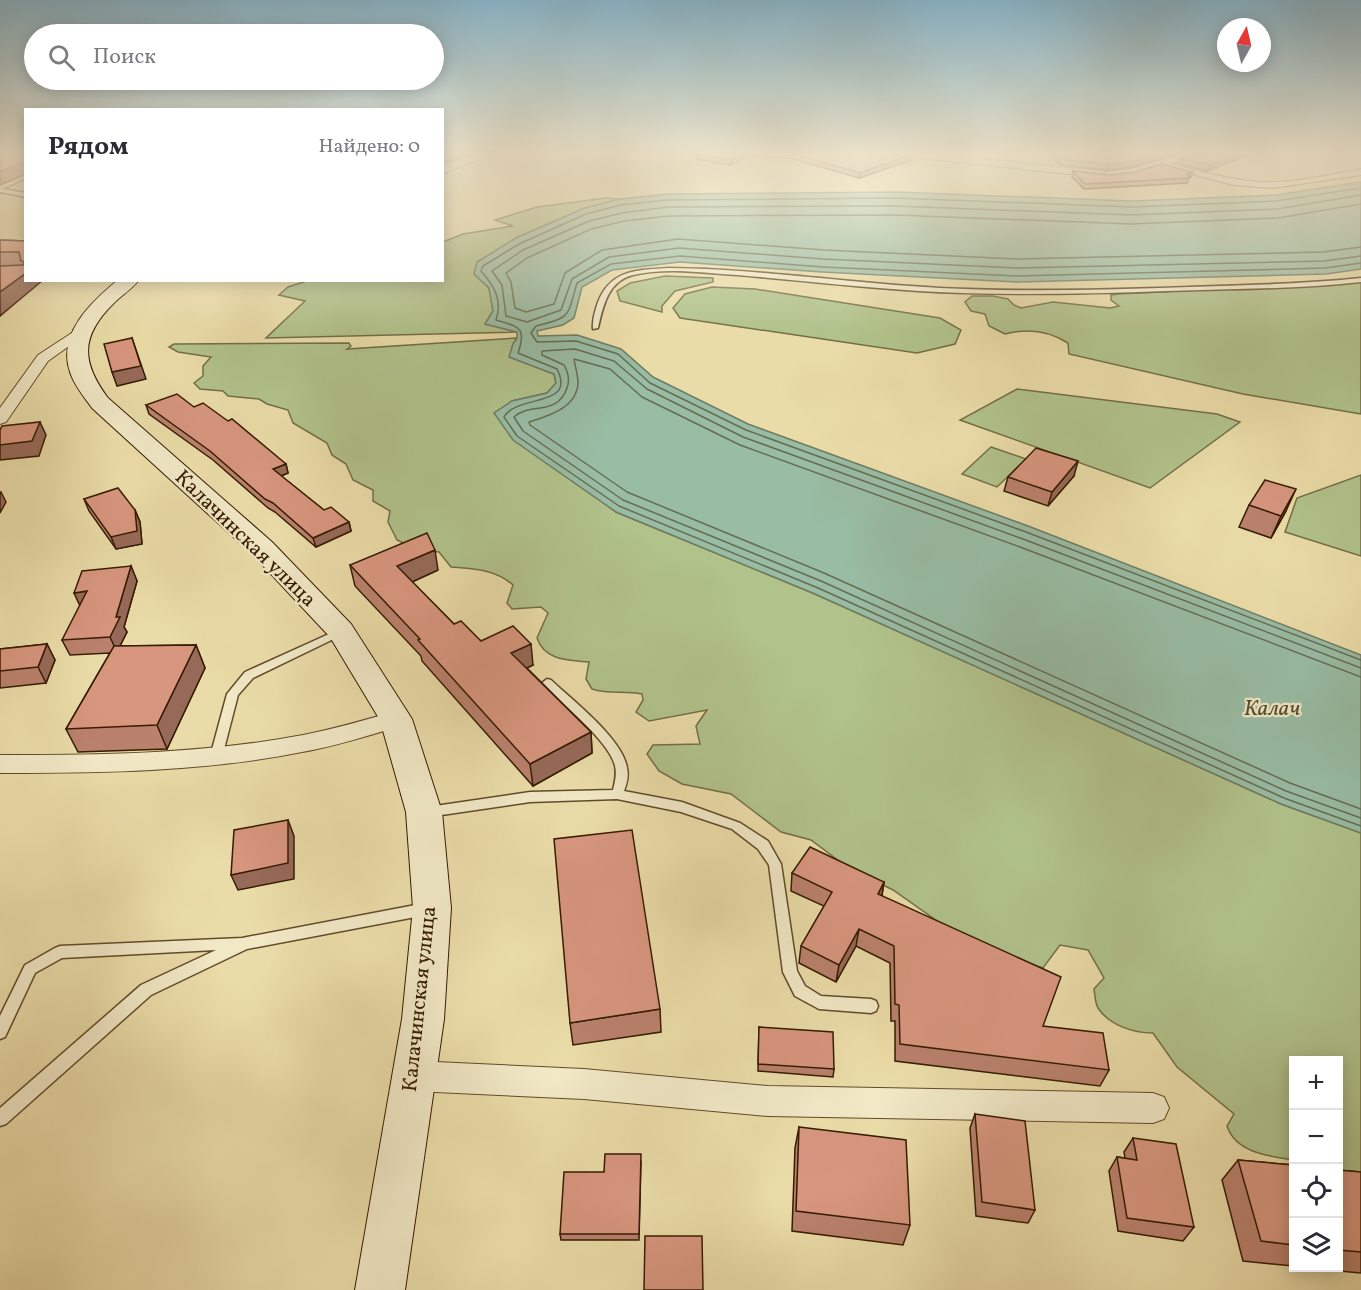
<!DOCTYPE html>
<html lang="ru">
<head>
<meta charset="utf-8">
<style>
  :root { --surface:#fff; --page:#f7f7f7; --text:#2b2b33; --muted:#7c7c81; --line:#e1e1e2 }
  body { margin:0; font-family:Vollkorn,serif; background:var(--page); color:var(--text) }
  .controls { position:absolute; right:18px; bottom:18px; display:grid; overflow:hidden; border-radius:0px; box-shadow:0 3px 15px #0003 }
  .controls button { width:54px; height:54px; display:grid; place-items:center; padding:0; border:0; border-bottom:2px solid var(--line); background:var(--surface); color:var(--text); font:30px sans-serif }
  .compass { position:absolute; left:1217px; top:18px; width:54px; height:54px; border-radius:50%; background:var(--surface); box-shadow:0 3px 15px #0003; rotate:8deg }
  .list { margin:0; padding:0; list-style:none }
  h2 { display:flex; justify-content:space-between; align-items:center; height:78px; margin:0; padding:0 24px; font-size:26px }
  h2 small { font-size:20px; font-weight:400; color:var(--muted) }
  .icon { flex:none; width:33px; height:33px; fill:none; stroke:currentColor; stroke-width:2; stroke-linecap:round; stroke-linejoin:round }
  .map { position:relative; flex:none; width:1361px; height:1290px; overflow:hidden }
  .search { position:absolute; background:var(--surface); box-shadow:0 3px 15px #0003; left:24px; top:24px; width:420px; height:66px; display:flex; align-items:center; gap:15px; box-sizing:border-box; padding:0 21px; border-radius:33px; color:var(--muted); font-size:22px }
  .panel { position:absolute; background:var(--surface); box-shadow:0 3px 15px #0003; left:24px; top:108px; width:420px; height:174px; border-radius:0px }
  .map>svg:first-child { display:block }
  .green { fill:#b1c28b; stroke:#736e46; stroke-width:1.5 }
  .water { fill:#98bca4; stroke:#707c62; stroke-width:1.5 }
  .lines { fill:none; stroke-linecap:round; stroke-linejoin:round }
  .shore { stroke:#666c52; stroke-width:1.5 }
  .service-casing { stroke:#624b2a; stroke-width:3 }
  .minor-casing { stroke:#624b2a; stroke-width:2 }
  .tertiary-casing { stroke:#624b2a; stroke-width:2 }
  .secondary-casing { stroke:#351b00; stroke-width:2 }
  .service { fill:#f1e8c6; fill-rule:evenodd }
  .minor { fill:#f1e8c6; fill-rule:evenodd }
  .tertiary { fill:#f1e8c6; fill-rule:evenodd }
  .secondary { fill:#f1e8c6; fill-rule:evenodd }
  .wall { fill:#ba816d; stroke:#351b00; stroke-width:1.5 }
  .shaded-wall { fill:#976959; stroke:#351b00; stroke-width:1.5 }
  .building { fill:#d8967f; stroke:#351b00; stroke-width:1.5 }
  .labels { text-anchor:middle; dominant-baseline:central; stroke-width:4.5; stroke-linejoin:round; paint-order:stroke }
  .street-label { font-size:21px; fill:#351b00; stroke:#f1e8c6 }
  .water-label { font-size:22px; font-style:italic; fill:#534b31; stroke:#f1e8c6 }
</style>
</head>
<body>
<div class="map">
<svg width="1361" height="1290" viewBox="0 0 1361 1290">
  <rect width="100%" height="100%" fill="#eadca8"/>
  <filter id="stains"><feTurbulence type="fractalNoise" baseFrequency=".00333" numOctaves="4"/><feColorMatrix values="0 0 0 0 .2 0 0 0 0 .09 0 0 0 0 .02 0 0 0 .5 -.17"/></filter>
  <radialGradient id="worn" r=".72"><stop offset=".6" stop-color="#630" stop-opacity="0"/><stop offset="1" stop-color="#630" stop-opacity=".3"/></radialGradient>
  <g class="green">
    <polygon points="606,198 620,199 585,208 516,238 474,274 489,288 493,311 485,324 517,332 266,338 305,301 279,295 288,287 310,280 442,280 443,242 463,234 513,226 495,220 537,207"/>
    <polygon points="665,276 713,278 713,282 675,291 662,306 662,312 620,301 617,291 630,283"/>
    <path d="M 1361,282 L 1361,414 L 1243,394 L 1069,354 L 1068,343 C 1048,330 1028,328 1005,334 L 989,326 L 985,314 L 971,311 L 965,302 L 972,296 L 993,296 L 1008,299 L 1014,305 L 1021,308 L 1053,302 L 1110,308 L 1119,306 L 1111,300 L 1111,295 L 1119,294 Z"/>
    <polygon points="712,287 755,289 940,318 961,330 955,344 917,353 680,318 673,308 685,294"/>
    <path d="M 517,338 L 513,344 L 510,357 L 554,374 L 556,383 L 547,393 L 512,401 L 495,414 L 616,512 L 815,594 L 1281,804 L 1361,833 L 1361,1187 L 1339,1173 L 1338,1060 L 1294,1060 L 1293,1160 C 1269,1156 1236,1153 1227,1126 L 1234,1114 L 1177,1067 L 1153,1033 C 1133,1033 1109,1025 1098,1008 C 1095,1003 1095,994 1094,989 L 1104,978 L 1088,950 L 1060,945 L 1043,968 L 1010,958 L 953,932 L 893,890 L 847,867 L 811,840 L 781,832 L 731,794 L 682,784 L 659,771 L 647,754 L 653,745 L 700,744 L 696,726 L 707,710 L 649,721 L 636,712 L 643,700 L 642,694 C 623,690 611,695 592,689 L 586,679 L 589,662 C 568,660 545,661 537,638 L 548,613 L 541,607 L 512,609 L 507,603 L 513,585 C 495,569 474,569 451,567 L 439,552 L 418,550 L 397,540 L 388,522 L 390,511 L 373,501 L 373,490 L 353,480 L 346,464 L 332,455 L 327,443 L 293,423 L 288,410 L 267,404 L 259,399 L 228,396 L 223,391 L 200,389 L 194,383 L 203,376 L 203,366 L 211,357 L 178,352 L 169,347 L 174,344 L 349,343 L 351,346 L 347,349 Z"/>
    <polygon points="1017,389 1217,414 1240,422 1150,488 960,420"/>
    <polygon points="991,447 1026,459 997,487 962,474"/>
    <polygon points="1361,475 1361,556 1285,532 1297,498"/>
  </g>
  <polygon class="water" points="1361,182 1361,269 1326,274 1017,282 822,272 680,262 612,270 582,287 574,318 563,325 537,331 538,336 577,335 621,349 653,377 748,424 1028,526 1361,655 1361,833 1281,804 815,594 616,512 513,440 494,413 512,401 547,393 556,383 554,374 509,357 513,344 517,338 517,332 485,324 493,311 489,288 474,274 477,262 516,238 585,208 620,199 667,194 895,192 1131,201 1276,195"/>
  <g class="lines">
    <g class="shore">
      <path d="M 1361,188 L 1276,201 L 1131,207 L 895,198 L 667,200 L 621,205 L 586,214 L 519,244 L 483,266 L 481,271 C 494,286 503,300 496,320 C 519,327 527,327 518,353 L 557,369 C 577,408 517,394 504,417 L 517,436 L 619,506 L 818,588 L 1284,798 L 1361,826"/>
      <polyline points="1361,195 1277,209 1131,215 895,206 668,207 622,213 589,221 523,250 492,271 502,285 506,316 527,322 561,310 572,279 609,257 679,248 823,259 1017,268 1324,261 1361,256"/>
      <polyline points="1361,204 1278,218 1131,224 895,215 669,216 624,221 591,229 527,258 506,273 511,282 515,308 526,312 554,304 565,273 602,250 678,239 824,250 1017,259 1323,252 1361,247"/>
      <path d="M 1361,263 L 1325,268 L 1017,276 L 823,267 L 680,256 L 611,264 L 577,283 C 567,317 572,317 536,326 L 531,333 L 537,342 L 576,341 L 618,354 L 650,383 L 746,430 L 1026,532 L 1361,660"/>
      <path d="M 1361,668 L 1023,539 L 743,437 L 647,389 L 614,361 L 575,349 L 542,351 L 542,355 L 564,365 C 568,372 570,380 567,388 C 557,417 529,402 514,417 L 523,431 L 623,500 L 821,581 L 1286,791 L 1361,818"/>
      <path d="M 1361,677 L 1020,547 L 740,445 L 642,397 L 610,369 L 574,359 C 575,366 578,375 578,383 C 577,408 548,416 529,422 L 530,425 L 627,492 L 824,573 L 1290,783 L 1361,809"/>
    </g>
    <g class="service-casing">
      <g id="service">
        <polygon points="26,175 26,178 2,189 26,193 26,197 0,192 0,186"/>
        <path d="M 669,268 C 759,269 849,283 940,288 C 1023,292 1106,290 1189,287 C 1246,285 1304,284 1361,278 L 1361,282 C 1297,289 1231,289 1167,291 C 1084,294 1000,296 918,291 C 857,287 797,280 737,275 C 704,273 666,267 633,275 C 608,281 603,306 598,328 L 593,329 C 592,321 595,311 598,302 C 611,269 638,270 669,268 Z"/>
        <polygon points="340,629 344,630 345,632 344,634 253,678 238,695 222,757 220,760 212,760 210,757 227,694 245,672"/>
        <path d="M 547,679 L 551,680 C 572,700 623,739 627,768 C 629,776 627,783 624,791 L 682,802 L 740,823 L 768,841 L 781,864 L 797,971 L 805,986 L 821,996 L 871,999 L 876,1001 L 878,1006 L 876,1011 L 871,1013 L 819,1009 L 795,996 L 783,972 L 769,865 L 758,849 L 732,829 L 681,812 L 617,799 L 530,802 L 428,817 L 424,815 L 422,812 L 424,809 L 428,807 L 530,792 L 613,790 C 615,782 617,774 615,766 C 610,742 562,703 543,686 L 542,683 Z"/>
        <polygon points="426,903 431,905 433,909 431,913 426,915 247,949 151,995 6,1124 0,1126 0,1108 141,985 216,950 62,958 35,973 5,1037 0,1039 0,1016 25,965 55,948 60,946 242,938"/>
      </g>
    </g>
    <g class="minor-casing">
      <g id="minor">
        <path d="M 903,154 L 932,154 L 1107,172 L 1132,169 L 1182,154 L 1196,154 L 1195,156 L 1170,164 C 1200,171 1230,180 1261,182 C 1294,183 1328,175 1361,169 L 1361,175 L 1273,188 L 1233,185 L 1162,166 L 1133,175 L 1107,178 L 908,157 Z"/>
        <polygon points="81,327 86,328 88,331 86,334 48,361 6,422 0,424 0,408 38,355"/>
        <path d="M 396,711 L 404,713 L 407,719 L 404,725 C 370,735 337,746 302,752 C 203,772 101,773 0,773 L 0,755 C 101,755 203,754 303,735 C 334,729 365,720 396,711 Z"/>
        <polygon points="414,1061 584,1069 768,1086 1153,1093 1164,1097 1169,1108 1164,1119 1153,1123 768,1116 584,1099 414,1091 403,1086 399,1076 403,1066"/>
      </g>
    </g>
    <g class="tertiary-casing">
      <polygon id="tertiary" points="476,154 492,154 442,174 442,166"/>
    </g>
    <g class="secondary-casing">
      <path id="secondary" d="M 118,280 L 139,280 C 132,289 122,295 114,303 C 80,336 81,362 108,398 L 272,542 L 351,624 L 412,719 L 442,812 L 451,908 L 444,1019 L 405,1290 L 355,1290 L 402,1019 L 413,908 L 406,812 L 380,720 L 330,637 L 252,554 L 92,408 C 84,397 74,385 70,372 C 57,334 91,302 118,280 Z"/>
    </g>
    <use href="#service" class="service"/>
    <use href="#minor" class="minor"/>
    <use href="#tertiary" class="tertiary"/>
    <use href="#secondary" class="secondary"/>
  </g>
  <g class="wall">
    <polygon points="697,154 907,154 912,160 859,178 793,159 748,155 730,165 697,159"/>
    <polygon points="1049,154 1176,154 1132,167 1107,170 1060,165"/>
    <polygon points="1195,154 1250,154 1207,171 1178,164 1180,158"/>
    <polygon points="1073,171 1109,175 1193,172 1191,177 1189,178 1187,183 1084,189 1072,177"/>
    <polygon points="0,240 26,241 26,280 0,316"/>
    <polygon points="146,405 194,407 286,464 288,473 281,476 324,510 349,522 351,531 316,547 275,512 268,508 213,460 149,414"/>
    <polygon points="1074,476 1048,506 1004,491 1008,477"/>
    <polygon points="84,499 135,510 140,522 142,544 116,549 89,511"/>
    <polygon points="1249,505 1286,511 1271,538 1239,527"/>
    <polygon points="350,565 438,570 412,582 454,624 481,641 533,665 527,668 591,732 592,753 533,786 422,661 421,656 355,586"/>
    <polygon points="131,566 137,581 124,627 127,632 120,646 196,645 205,668 167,749 78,752 66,729 110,653 70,655 62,640"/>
    <polygon points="47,644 55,660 46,683 0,688 0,649"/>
    <polygon points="792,873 884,882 882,896 1043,1026 1109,1070 1100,1086 895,1061 895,1021 891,1021 890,963 856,946 836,982 799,963 801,946 824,906 791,891"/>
    <polygon points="660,1009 661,1032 573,1045 570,1023"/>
    <polygon points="759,1027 834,1069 833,1077 758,1071"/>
    <polygon points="975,1114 1035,1210 1028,1223 976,1216 970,1128"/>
    <polygon points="799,1127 910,1225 903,1245 792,1231 795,1148"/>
    <polygon points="1133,1138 1194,1227 1183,1241 1118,1231 1109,1171 1117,1157 1125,1158 1124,1152"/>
    <polygon points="1238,1160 1293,1165 1293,1266 1243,1261 1222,1180"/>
    <polygon points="641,1161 639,1240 561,1240 560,1234 604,1172"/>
    <polygon points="1338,1170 1361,1172 1361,1273 1306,1268 1338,1268"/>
  </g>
  <g class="shaded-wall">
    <polygon points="442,154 473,154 442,163"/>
    <polygon points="742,154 748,154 748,155 730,165 731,160"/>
    <polygon points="912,154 912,160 859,178 860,173"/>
    <polygon points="1160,154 1176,154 1132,167 1107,170 1108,164"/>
    <polygon points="1239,154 1250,154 1207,171 1209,165"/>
    <polygon points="26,160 26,174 0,185 0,172"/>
    <polygon points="1193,172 1191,177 1188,178 1187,174"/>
    <polygon points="26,273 26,280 43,280 0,316 0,292"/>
    <polygon points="132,338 146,379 117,386 112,372"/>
    <polygon points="40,422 46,435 39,456 0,460 0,445"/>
    <polygon points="1078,461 1074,476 1048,506 1052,492"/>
    <polygon points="286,464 288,473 276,478 273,469"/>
    <polygon points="1296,489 1286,511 1271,538 1281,516"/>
    <polygon points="1,492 6,502 0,513 0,494"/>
    <polygon points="135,510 140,522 142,544 116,549 111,537"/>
    <polygon points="349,522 351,531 316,547 313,538"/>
    <polygon points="435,550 438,570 401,587 397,566"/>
    <polygon points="131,566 137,581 124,627 127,632 117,652 110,637"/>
    <polygon points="87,591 81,608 74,593"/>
    <polygon points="47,644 55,660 46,683 38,667"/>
    <polygon points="531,644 533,665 514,674 511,653"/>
    <polygon points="196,645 205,668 167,749 157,725"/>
    <polygon points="591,732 592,753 533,786 530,764"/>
    <polygon points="288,820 294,836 294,879 238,890 231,875"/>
    <polygon points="884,882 881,900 878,894"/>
    <polygon points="859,929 856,946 836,982 839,965"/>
  </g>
  <g class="building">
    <polygon points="0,154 26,154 26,160 0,172"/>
    <polygon points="697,154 742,154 731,160"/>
    <polygon points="788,154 912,154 860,173 794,154"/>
    <polygon points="1056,154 1160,154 1133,161 1108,164 1062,160"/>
    <polygon points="1195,154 1239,154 1209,165 1180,158"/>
    <polygon points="1161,164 1193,172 1187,174 1189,178 1085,184 1073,171 1109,175 1135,172"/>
    <polygon points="0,240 26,241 26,273 0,292 0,266 23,265 25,262 21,261 19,252 0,252"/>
    <polygon points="132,338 141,366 112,372 104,344"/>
    <polygon points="177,394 194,407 203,403 228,421 232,419 286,464 273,469 324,510 331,507 349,522 313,538 273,503 265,499 210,451 146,405"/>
    <polygon points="40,422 32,441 0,445 0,430 2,426"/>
    <polygon points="1036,448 1078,461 1052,492 1008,477"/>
    <polygon points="1265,480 1296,489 1281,516 1249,505"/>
    <polygon points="118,488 135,510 137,531 111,537 84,499"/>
    <polygon points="427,533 435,550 397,566 454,624 461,621 481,641 513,626 531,644 511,653 591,732 530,764 418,640 420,639 350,565"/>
    <polygon points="131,566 116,617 120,617 110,637 62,640 87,591 74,593 82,571"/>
    <polygon points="47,644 38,667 0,671 0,649"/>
    <polygon points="196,645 157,725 66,729 114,646"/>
    <polygon points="288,820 288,863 231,875 234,830"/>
    <polygon points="632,830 660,1009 570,1023 554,839"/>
    <polygon points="810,847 884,882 878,894 1061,977 1043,1026 1103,1033 1109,1070 900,1044 899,1005 895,1004 894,946 859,929 839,965 801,946 832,892 792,873"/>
    <polygon points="759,1027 833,1032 834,1069 758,1064"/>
    <polygon points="975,1114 1025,1121 1035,1210 982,1202"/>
    <polygon points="799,1127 906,1140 910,1225 796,1211"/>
    <polygon points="1133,1138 1176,1144 1194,1227 1127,1218 1117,1157 1137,1160"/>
    <polygon points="605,1154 641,1154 639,1234 560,1234 564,1172 604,1172"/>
    <polygon points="1238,1160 1293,1165 1293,1245 1261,1241"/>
    <polygon points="1338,1170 1361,1172 1361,1252 1338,1250"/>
    <polygon points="645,1236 702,1236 703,1290 644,1290"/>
  </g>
  <linearGradient id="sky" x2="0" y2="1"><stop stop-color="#88b7cd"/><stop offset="0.46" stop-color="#f6efd8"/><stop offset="1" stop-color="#f6efd8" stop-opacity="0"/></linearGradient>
  <rect width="1361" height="334" fill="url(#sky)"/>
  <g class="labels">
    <g class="street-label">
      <text transform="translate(245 539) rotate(44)">Калачинская улица</text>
      <text transform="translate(420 999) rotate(-84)">Калачинская улица</text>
    </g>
    <g class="water-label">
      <text x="1272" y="709">Калач</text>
    </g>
  </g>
  <rect width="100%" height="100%" filter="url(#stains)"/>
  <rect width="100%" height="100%" fill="url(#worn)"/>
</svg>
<div class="controls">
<button>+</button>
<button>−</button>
<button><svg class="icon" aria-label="locate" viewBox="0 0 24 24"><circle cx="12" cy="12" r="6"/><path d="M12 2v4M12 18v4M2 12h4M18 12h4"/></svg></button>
<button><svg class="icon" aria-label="layers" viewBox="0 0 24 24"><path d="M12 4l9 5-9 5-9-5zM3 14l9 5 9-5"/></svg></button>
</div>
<svg class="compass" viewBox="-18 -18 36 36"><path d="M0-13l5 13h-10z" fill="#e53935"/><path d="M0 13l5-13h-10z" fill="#7c7c81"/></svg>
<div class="search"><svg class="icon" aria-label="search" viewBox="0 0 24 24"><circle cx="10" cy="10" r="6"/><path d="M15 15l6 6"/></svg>Поиск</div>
<section class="panel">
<h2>Рядом<small>Найдено: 0</small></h2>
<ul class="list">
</ul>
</section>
</div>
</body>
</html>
